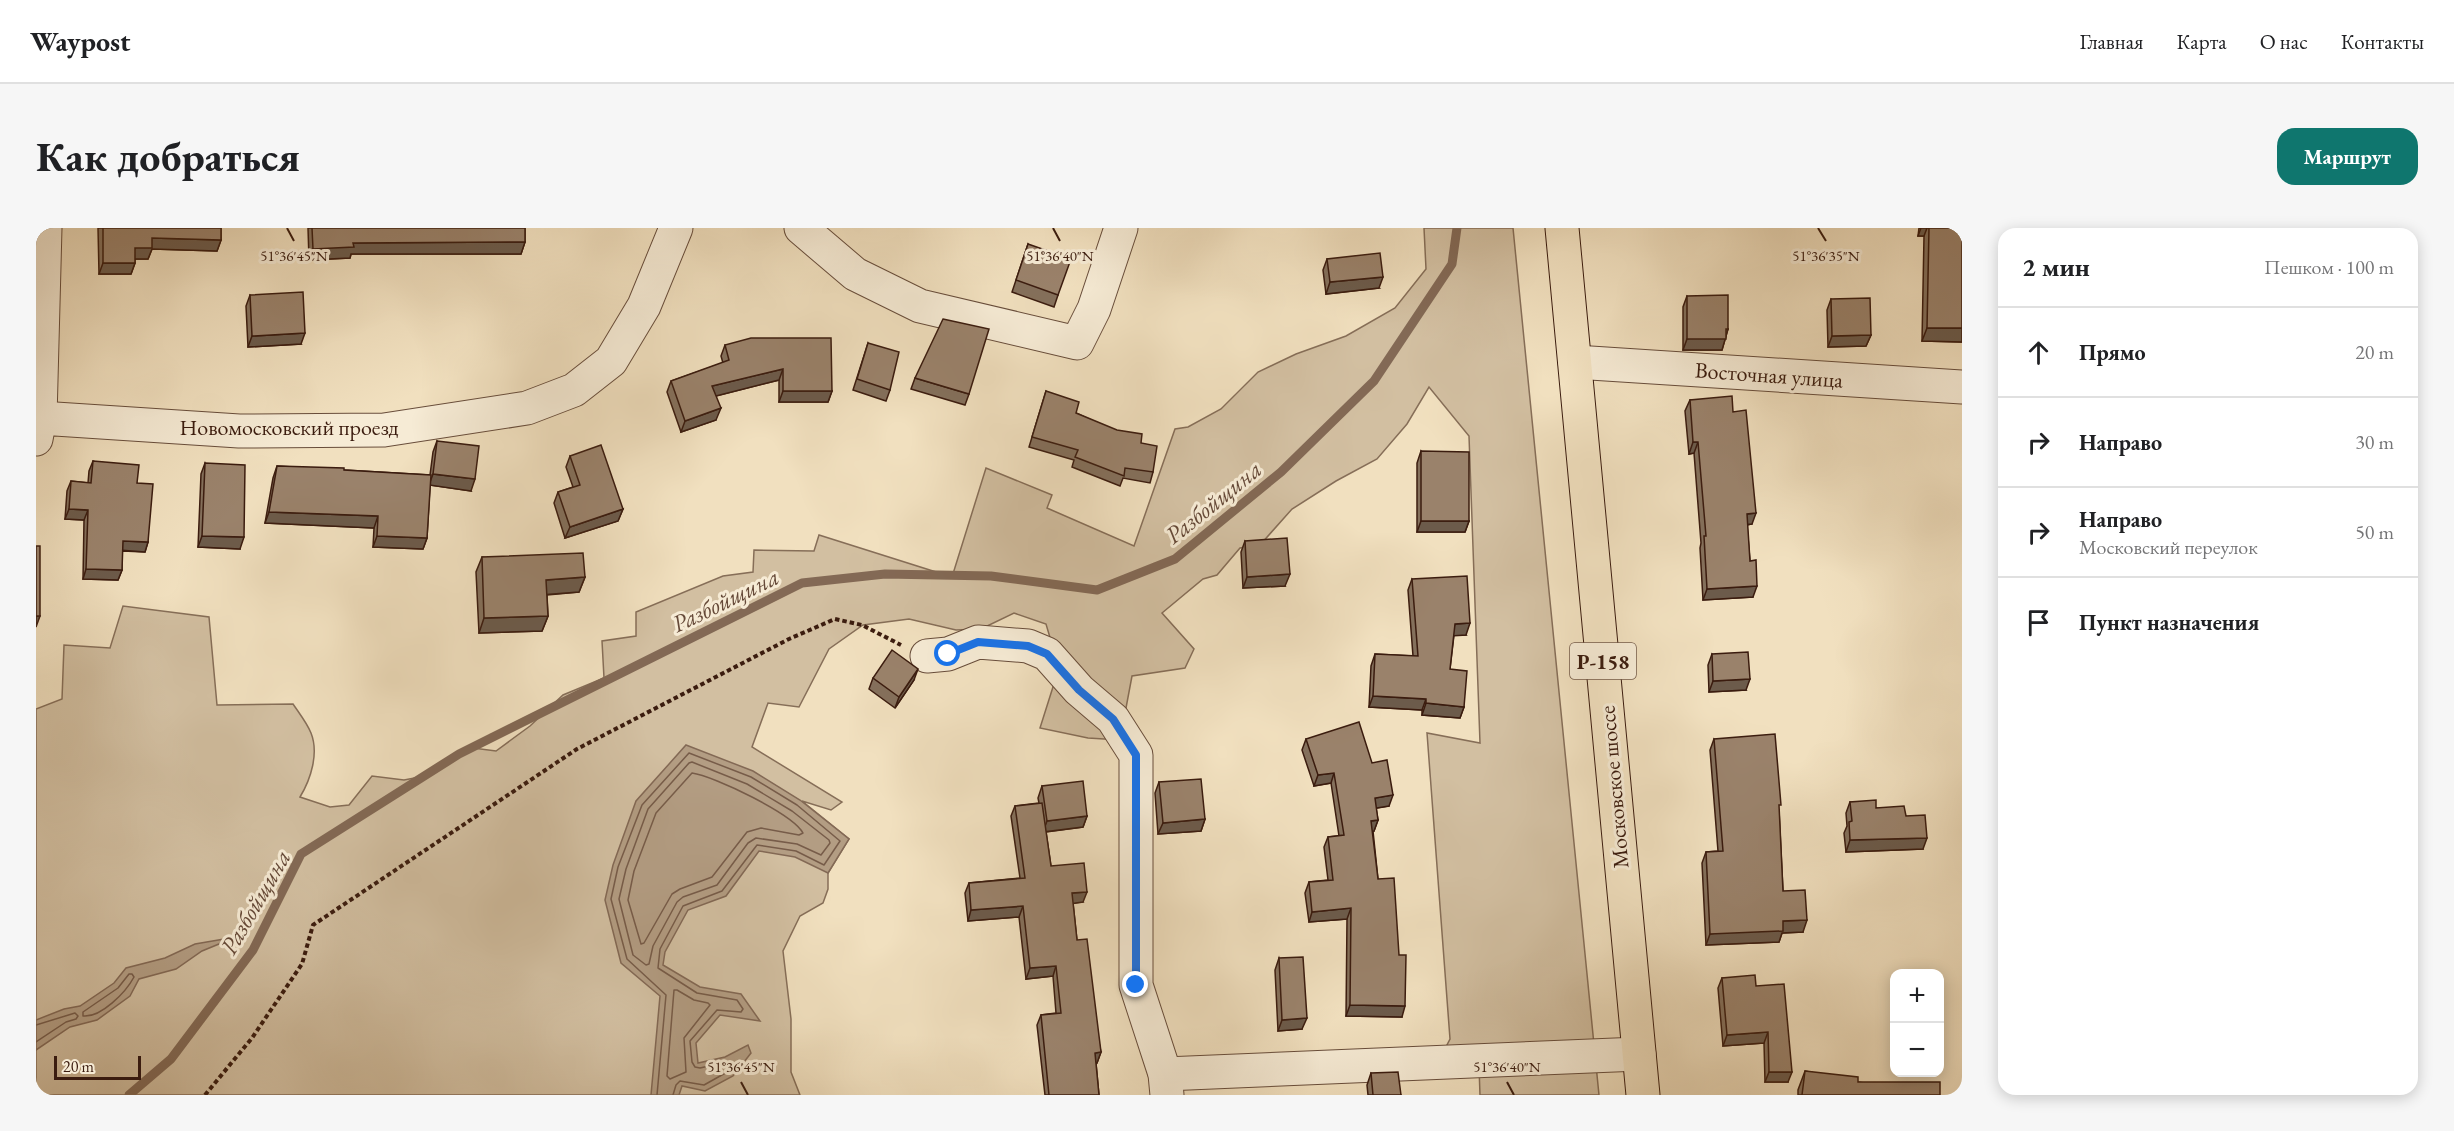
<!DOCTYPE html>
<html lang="ru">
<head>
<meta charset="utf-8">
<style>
  :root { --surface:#fff; --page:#f6f6f6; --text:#202124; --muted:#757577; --line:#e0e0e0; --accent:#0f766e }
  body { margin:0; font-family:"EB Garamond",serif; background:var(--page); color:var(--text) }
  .controls { position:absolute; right:18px; bottom:18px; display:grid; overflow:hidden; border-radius:12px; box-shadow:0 3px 15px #0003 }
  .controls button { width:54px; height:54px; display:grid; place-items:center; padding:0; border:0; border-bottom:2px solid var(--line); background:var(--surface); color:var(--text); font:30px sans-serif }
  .scale { position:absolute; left:18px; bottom:15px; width:87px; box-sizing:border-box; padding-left:6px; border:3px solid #3b1c0f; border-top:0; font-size:16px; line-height:21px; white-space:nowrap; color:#3b1c0f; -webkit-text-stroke:4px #f6ebd5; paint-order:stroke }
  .stop { position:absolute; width:18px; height:18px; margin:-14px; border:4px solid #1a73e8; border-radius:50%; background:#fff }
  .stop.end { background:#1a73e8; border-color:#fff; box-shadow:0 2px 6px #0008 }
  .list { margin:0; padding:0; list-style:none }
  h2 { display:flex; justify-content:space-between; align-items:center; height:78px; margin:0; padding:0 24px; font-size:26px }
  h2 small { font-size:20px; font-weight:400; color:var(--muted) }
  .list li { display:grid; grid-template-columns:39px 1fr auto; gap:18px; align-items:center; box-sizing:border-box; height:90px; padding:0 24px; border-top:2px solid var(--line) }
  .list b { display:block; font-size:22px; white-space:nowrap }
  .list p { margin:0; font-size:20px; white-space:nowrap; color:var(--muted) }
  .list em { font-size:20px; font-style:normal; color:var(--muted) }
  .icon { flex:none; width:33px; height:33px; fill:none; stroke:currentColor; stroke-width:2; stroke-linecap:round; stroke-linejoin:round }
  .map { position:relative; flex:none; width:1926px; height:867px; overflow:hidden; border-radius:18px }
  header { display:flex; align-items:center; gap:36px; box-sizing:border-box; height:84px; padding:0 30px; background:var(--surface); border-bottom:2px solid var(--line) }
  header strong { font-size:28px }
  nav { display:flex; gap:33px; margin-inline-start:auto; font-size:21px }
  .intro { display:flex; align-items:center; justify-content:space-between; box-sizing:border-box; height:144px; padding:0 36px }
  h1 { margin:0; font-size:42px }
  .button { padding:15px 27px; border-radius:18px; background:var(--accent); color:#fff; font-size:21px; font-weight:700 }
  main { display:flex; gap:36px; padding:0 36px }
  aside { flex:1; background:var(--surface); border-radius:18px; box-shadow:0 3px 15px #0003 }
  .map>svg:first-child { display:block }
  .green { fill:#d2bfa1; stroke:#866e58; stroke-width:1.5 }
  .water { fill:#b39d83; stroke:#836955; stroke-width:1.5 }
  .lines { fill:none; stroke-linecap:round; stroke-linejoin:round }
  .shore { stroke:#775c49; stroke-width:1.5 }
  .stream { stroke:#836955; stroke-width:9 }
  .minor-casing { stroke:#684d3b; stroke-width:35 }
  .major-casing { stroke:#3b1c0f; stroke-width:35 }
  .path { stroke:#3b1c0f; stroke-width:4; stroke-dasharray:4.5 3; stroke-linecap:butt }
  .minor { stroke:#f6ebd5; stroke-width:33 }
  .major { stroke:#f1e0bf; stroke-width:33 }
  .wall { fill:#84705c; stroke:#3b1c0f; stroke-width:1.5 }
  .shaded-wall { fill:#6c5b4b; stroke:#3b1c0f; stroke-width:1.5 }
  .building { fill:#9a826b; stroke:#3b1c0f; stroke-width:1.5 }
  .route { stroke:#1a73e8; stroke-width:8 }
  .ticks { fill:none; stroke:#3b1c0f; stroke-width:2 }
  .labels { text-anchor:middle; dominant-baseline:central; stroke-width:6; stroke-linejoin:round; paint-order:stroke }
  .shield { fill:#f6ebd5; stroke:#735a4a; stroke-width:1.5 }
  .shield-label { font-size:21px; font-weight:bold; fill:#3b1c0f }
  .street-label { font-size:22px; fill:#3b1c0f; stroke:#f6ebd5 }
  .water-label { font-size:24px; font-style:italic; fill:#654938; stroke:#f6ebd5 }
  .ticks-label { font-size:15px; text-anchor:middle; fill:#3b1c0f; stroke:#f6ebd5; stroke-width:6; stroke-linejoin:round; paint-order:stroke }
</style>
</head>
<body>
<header>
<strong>Waypost</strong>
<nav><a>Главная</a><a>Карта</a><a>О нас</a><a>Контакты</a></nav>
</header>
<div class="intro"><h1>Как добраться</h1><a class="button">Маршрут</a></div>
<main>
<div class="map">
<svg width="1926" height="867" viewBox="0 0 1926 867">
  <rect width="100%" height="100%" fill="#f1e0bf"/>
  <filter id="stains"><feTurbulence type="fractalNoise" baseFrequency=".00333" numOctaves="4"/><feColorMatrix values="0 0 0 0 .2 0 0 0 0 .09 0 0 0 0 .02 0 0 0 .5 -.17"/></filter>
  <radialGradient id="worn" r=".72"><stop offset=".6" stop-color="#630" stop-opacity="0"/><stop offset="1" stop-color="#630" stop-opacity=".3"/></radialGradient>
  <path class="green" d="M 1388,0 L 1477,0 L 1563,867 L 1444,867 L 1443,838 L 1399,840 L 1414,811 L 1391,505 L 1444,515 L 1433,208 L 1393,159 L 1371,196 L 1341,231 L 1300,253 L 1256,281 L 1224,317 L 1204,320 L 1181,347 L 1167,351 L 1126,385 L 1158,421 L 1149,440 L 1096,448 L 1084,512 L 1052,510 L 1004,500 L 1023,440 L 1010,396 L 978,385 L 945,401 L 920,402 L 873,391 L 827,397 L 793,421 L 763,479 L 732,475 L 716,519 L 806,574 L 795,582 L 766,573 L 813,611 L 792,645 L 792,661 L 787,675 L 764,688 L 747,723 L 755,791 L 755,844 L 764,867 L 0,867 L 0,481 L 26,471 L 28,417 L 74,420 L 87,378 L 173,389 L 181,477 L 257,476 C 263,485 271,495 275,505 C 283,525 275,551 264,569 L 294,579 L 313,577 L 336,548 L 368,552 L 389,548 L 410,531 L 437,520 L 460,523 L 494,498 L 527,467 L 568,450 L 566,413 L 600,408 L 600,384 L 687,348 L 717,344 L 718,322 L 778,323 L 783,307 L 916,349 L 950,240 L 1016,267 L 1011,280 L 1098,318 L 1139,201 L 1152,199 L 1185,181 L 1222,144 L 1260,126 L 1310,108 L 1359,80 L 1390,41 Z"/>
  <g class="water">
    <polygon points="650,517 717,543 764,572 813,611 792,645 759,629 723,623 690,668 652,682 629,724 627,737 664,759 705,766 724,793 684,787 660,815 662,835 689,829 712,817 715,825 697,848 669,863 646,858 643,867 615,867 624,768 585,735 569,672 577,637 600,573"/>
    <polygon points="200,709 166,723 140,741 103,751 94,768 61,792 34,799 0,822 0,792 28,781 44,778 78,755 90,740 129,730 159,716"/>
  </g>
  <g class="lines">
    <g class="shore">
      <polygon points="656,534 711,556 756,583 793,612 794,615 785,627 761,616 720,610 712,615 681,657 647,669 641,674 617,718 613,736 610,737 597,727 583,671 590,641 612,581 653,535"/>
      <path d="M 656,545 C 678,548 757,586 767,605 L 763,607 L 725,600 L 711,604 L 676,649 L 644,661 L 636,666 L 608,715 L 605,716 L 592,672 L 598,643 L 620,585 Z"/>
      <path d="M 93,746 L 96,746 L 98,749 C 90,764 65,790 47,788 L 47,784 L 82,760 Z"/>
      <polygon points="638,762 641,762 658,772 672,775 674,777 648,810 650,844 634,851 631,848"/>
      <polyline points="0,797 39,785 42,788 40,791 30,794 0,814"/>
      <polyline points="621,867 630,767 591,731 575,671 582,639 606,577 653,525 715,549 761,577 804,613 788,637 760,623 721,617 686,663 647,678 624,721 622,740 661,765 701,772 707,781 705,784 681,782 654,813 656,834 659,839 664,840 695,833 698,837 693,843 668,857 644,853 640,857 637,867"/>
    </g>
    <polyline class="stream" points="93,867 135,831 217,722 265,626 423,526 766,355 849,346 955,348 1061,362 1139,331 1245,244 1338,153 1416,36 1421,0"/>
    <g class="minor-casing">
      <g id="minor">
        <polyline points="765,0 819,46 884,78 1041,115 1058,81 1085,0"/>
        <polyline points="1539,134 1926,159"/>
        <polyline points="4,190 9,0"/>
        <polyline points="0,211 4,190 203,203 348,202 491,180 538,162 575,133 608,78 640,0"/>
        <polyline points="891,428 912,426 942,414 992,418 1011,426 1043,462 1077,491 1100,527 1100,757 1129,846 1131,867"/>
        <polyline points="1129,846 1603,826"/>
      </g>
    </g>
    <g class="major-casing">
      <polyline id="major" points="1526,0 1607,867"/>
    </g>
    <polyline class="path" points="169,867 216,810 266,736 277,697 541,521 753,411 799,391 826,397 865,417"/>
    <use href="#minor" class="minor"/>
    <use href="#major" class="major"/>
  </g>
  <g class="wall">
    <polygon points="62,0 185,0 185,12 181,23 116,21 112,31 99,31 99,35 95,46 63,46"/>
    <polygon points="272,0 489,0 489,14 485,26 315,26 314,30 273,32"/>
    <polygon points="1883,0 1926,0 1926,114 1886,113 1888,8 1882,8"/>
    <polygon points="992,16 1022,67 1018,79 976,64"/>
    <polygon points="1291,31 1343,60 1290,66 1287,42"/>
    <polygon points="214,67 265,116 212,119 210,78"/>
    <polygon points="1651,68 1692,101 1686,122 1647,122 1647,79"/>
    <polygon points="1795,71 1835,107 1830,118 1792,119 1791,82"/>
    <polygon points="832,115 854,162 850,173 817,162"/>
    <polygon points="689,117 796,163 792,174 743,174 743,152 680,168 680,192 645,204 631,164 635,153 687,135 685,128"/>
    <polygon points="879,150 933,166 929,177 875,161"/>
    <polygon points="1010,163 1040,185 1105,215 1117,244 1114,255 1087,250 1084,258 1036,239 1038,232 993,219"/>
    <polygon points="1654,172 1697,184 1716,296 1711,297 1717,369 1667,372 1664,320 1665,315 1658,225 1653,226 1649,183"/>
    <polygon points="401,213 435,263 394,257 391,310 387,321 337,319 338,300 229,295 237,250 241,238 394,247 397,224"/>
    <polygon points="1385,223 1433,293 1429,304 1381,304 1381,235"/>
    <polygon points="534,228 587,281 582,293 529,310 518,275 522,264 537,259 530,239"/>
    <polygon points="57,233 101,255 112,314 109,324 86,323 86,342 82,352 47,351 48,292 29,291 31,263 35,253 52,255 53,243"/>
    <polygon points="169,235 204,321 162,319 165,246"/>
    <polygon points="1209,313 1249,358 1207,360 1205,324"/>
    <polygon points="446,329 549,349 543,364 511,367 512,388 506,403 443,405 440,344"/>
    <polygon points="1376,351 1430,407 1418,407 1414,441 1428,479 1424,490 1386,487 1386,482 1333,479 1335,438 1339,426 1377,428 1372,362"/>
    <polygon points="1676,426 1710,462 1673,464 1672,437"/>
    <polygon points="837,450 878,452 859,480 833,461"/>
    <polygon points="1270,511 1336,535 1353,578 1340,580 1342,592 1338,603 1337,603 1342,651 1366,789 1310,788 1311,691 1273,694 1269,665 1273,654 1292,652 1288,619 1292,609 1303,608 1295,555 1278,558 1266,522"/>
    <polygon points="1678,511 1743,582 1747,663 1767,704 1746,705 1743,714 1670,717 1666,635 1670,624 1682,623 1674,522"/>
    <polygon points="1123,554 1169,591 1165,603 1122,606 1119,565"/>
    <polygon points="1006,558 1051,588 1047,599 1010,604 1015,638 1047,674 1037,675 1041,712 1065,824 1061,835 1060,835 1063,867 1009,867 1001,797 1005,787 1020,785 1017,748 990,751 983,689 932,693 929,665 933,655 984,650 975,588 979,578 1003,575 1002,570"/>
    <polygon points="1814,574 1840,580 1870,588 1887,621 1810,624 1808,605 1811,598 1810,585"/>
    <polygon points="1243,730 1266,801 1242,803 1239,742"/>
    <polygon points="1686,750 1720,758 1752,854 1729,854 1728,815 1687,818 1682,760"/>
    <polygon points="1769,843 1822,854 1904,867 1762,867 1762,862"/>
    <polygon points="1335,845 1365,867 1332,867 1331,857"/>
  </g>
  <g class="shaded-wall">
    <polygon points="1885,0 1891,0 1888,8 1882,8"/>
    <polygon points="116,10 185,12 181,23 116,21 112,31 95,31 99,20"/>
    <polygon points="489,14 485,26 315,26 314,30 273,32 277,21 317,15"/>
    <polygon points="67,35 99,35 95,46 63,46"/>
    <polygon points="1347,49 1343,60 1290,66 1294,54"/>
    <polygon points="1891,100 1926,100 1926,114 1886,113"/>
    <polygon points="1690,101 1692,101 1686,122 1647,122 1651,111"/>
    <polygon points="269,105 265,116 212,119 216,108"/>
    <polygon points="1835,107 1830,118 1792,119 1796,108"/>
    <polygon points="747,141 743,152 672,170 676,158"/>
    <polygon points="747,163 796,163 792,174 743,174"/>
    <polygon points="685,180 680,192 645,204 649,193"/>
    <polygon points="1657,214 1662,214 1658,225 1653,226"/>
    <polygon points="397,246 439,251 435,263 393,257"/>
    <polygon points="33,281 52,282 48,292 29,291"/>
    <polygon points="587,281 582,293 529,310 534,299"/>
    <polygon points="233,284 342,288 338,300 229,295"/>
    <polygon points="1720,285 1716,296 1707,297 1711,286"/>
    <polygon points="1385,293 1433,293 1429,304 1381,304"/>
    <polygon points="166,308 208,309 204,321 162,319"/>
    <polygon points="341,308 391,310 387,321 337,319"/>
    <polygon points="87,313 112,314 109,324 83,322"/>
    <polygon points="50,341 86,342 82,352 47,351"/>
    <polygon points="1254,346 1249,358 1207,360 1211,349"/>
    <polygon points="549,349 543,364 504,367 510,352"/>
    <polygon points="1721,358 1717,369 1667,372 1671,361"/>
    <polygon points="0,388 4,388 0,399"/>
    <polygon points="512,388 506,403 443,405 448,390"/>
    <polygon points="1434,395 1430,407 1415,408 1419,396"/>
    <polygon points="882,441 878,452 859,480 863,469"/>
    <polygon points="1714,451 1710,462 1673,464 1677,453"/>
    <polygon points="1337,468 1390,471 1386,482 1333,479"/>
    <polygon points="1390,475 1428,479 1424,490 1386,487"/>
    <polygon points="1298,545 1295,555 1278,558 1282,547"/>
    <polygon points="1357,567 1353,578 1335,581 1339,570"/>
    <polygon points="1051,588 1047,599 1007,604 1011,593"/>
    <polygon points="1169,591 1165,603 1122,606 1127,595"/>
    <polygon points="1342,592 1338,603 1332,604 1335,593"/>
    <polygon points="1891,610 1887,621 1810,624 1814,612"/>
    <polygon points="1051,664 1047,674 1033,676 1036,665"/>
    <polygon points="987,678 983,689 932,693 935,682"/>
    <polygon points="1315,680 1311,691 1273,694 1276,684"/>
    <polygon points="1771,692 1767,704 1746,705 1743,714 1670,717 1674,706 1747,693"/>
    <polygon points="1020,738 1017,748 990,751 994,740"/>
    <polygon points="1314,777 1369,778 1366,789 1310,788"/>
    <polygon points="1271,790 1266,801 1242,803 1246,792"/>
    <polygon points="1732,804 1728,815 1687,818 1691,807"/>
    <polygon points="1065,824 1061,835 1055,835 1059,825"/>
    <polygon points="1733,844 1756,844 1752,854 1729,854"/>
  </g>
  <g class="building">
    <polygon points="67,0 185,0 185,12 116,10 116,20 99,20 99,35 67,35"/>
    <polygon points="276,0 489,0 489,14 317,15 318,19 277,21"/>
    <polygon points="1893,0 1926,0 1926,100 1891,100"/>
    <polygon points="992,16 1035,31 1022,67 980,52"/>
    <polygon points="1344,25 1347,49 1294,54 1291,31"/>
    <polygon points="267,64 269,105 216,108 214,67"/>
    <polygon points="1692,67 1692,101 1690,101 1690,111 1651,111 1651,68"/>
    <polygon points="1834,70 1835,107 1796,108 1795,71"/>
    <polygon points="907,91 953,101 933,166 879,150"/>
    <polygon points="715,110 795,110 796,163 747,163 747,141 676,158 685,180 649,193 635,153 693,132 689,117"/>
    <polygon points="832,115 863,124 854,162 821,151"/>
    <polygon points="1010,163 1043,174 1040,185 1081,202 1106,206 1105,215 1121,218 1117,244 1089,240 1088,248 1039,229 1042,222 996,209"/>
    <polygon points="1696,168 1697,184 1710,182 1720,285 1711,286 1714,333 1720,332 1721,358 1671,361 1668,308 1670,308 1662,214 1657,214 1654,172"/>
    <polygon points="401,213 443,218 439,251 397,246"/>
    <polygon points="565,217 587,281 534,299 522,264 544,257 534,228"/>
    <polygon points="1385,223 1433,224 1433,293 1385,293"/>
    <polygon points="57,233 103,237 101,255 117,256 112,314 87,313 86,342 50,341 52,282 33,281 35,253 55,255"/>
    <polygon points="169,235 209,237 208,309 166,308"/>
    <polygon points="241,238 308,240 308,242 395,247 391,310 341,308 342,288 233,284"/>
    <polygon points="1251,310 1254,346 1211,349 1209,313"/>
    <rect x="0" y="318" width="4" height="70"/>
    <polygon points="547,325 549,349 510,352 512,388 448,390 446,329"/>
    <polygon points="1431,348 1434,395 1419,396 1414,441 1431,443 1428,479 1390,475 1390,471 1337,468 1339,426 1382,428 1376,351"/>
    <polygon points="856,422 882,441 863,469 837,450"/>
    <polygon points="1712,424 1714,451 1677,453 1676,426"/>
    <polygon points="1323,494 1336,535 1351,532 1357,567 1339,570 1342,592 1335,593 1342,651 1358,650 1363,727 1370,727 1369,778 1314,777 1315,680 1276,684 1273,654 1297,652 1292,609 1308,607 1298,545 1282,547 1270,511"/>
    <polygon points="1739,506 1745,577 1743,577 1747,663 1769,662 1771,692 1747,693 1747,703 1674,706 1670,624 1687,623 1678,511"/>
    <polygon points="1165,551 1169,591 1127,595 1123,554"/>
    <polygon points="1047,553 1051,588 1011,593 1006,558"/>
    <polygon points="1840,572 1840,580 1868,578 1870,588 1889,587 1891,610 1814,612 1813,594 1816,593 1814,574"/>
    <polygon points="1006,575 1015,638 1048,635 1051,664 1036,665 1041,712 1051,711 1065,824 1059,825 1063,867 1013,867 1005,787 1025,785 1020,738 994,740 987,678 935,682 933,655 989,650 979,578"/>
    <polygon points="1267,729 1271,790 1246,792 1243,730"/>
    <polygon points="1719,747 1720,758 1748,756 1756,844 1733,844 1732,804 1691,807 1686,750"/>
    <polygon points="1769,843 1822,849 1822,854 1904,854 1904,867 1766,867"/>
    <polygon points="1362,844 1365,867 1337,867 1335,845"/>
  </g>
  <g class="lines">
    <polyline class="route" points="912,426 942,414 992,418 1011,426 1043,462 1077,491 1100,527 1100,757"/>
  </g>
  <path class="ticks" d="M 251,0 L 258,13M 1017,0 L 1024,13M 1782,0 L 1790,13M 705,854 L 712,867M 1471,854 L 1478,867"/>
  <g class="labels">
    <rect class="shield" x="1534" y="415" width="66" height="36" rx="4.5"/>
    <g class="shield-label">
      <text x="1567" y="433">Р-158</text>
    </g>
    <g class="street-label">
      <text transform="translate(1733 147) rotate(4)">Восточная улица</text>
      <text x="253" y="199">Новомосковский проезд</text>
      <text transform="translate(1578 559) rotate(-95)">Московское шоссе</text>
    </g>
    <g class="water-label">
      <text transform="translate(1177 274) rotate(-39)">Разбойщина</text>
      <text transform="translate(689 372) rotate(-26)">Разбойщина</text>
      <text transform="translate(219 674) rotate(-60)">Разбойщина</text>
    </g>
  </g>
  <g class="ticks-label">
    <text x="258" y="33">51°36'45"N</text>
    <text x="1024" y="33">51°36'40"N</text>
    <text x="1790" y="33">51°36'35"N</text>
    <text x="705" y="844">51°36'45"N</text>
    <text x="1471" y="844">51°36'40"N</text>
  </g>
  <rect width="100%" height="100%" filter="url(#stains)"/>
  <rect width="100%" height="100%" fill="url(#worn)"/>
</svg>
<div class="controls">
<button>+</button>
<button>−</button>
</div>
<div class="scale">20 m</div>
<div class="stop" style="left:912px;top:426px"></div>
<div class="stop end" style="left:1100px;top:757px"></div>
</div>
<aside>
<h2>2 мин<small>Пешком · 100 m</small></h2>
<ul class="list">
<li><svg class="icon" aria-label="ahead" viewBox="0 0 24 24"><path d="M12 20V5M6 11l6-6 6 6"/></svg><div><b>Прямо</b></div><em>20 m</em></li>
<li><svg class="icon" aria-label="right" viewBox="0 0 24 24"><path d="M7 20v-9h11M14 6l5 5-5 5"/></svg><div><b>Направо</b></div><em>30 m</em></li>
<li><svg class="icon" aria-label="right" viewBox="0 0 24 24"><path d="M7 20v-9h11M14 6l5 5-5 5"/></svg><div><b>Направо</b><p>Московский переулок</p></div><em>50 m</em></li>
<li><svg class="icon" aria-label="arrive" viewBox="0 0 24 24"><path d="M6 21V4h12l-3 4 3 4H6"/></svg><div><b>Пункт назначения</b></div></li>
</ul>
</aside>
</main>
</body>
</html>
